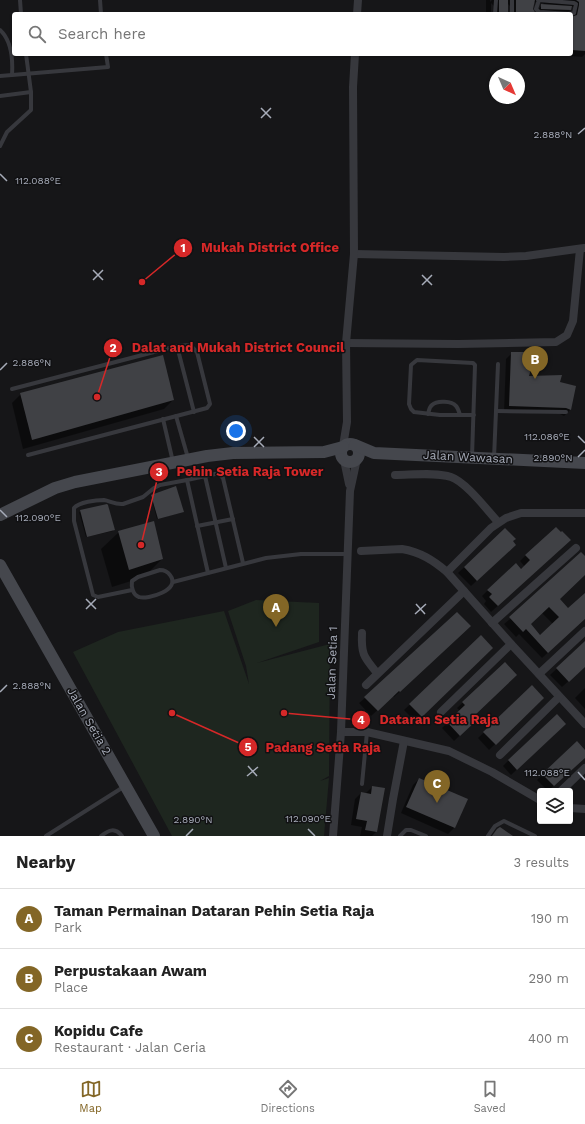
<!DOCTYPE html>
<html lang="en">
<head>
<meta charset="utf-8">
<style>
  :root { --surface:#fff; --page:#f6f6f6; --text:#222; --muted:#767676; --line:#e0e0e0; --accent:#836626 }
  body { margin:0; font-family:"Work Sans",sans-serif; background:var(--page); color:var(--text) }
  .controls { position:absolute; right:12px; bottom:12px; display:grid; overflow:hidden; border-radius:4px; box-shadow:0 1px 3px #0004 }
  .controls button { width:36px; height:36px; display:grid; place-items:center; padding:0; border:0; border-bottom:1px solid var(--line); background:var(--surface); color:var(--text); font:20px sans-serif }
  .compass { position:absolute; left:489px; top:68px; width:36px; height:36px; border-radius:50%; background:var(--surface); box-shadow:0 1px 3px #0004; rotate:136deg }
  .you { position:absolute; left:236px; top:431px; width:14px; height:14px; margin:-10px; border:3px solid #fff; border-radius:50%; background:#1a73e8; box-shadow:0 0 0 6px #1a73e833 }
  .badge { display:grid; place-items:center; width:26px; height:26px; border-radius:50%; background:var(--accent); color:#fff; font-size:13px; font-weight:700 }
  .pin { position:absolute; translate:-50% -33px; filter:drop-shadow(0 1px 2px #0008) }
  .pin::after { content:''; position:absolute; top:21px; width:14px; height:12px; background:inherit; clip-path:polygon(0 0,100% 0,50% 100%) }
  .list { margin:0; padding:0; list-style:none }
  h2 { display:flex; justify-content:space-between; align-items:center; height:52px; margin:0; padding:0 16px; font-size:17px }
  h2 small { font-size:13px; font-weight:400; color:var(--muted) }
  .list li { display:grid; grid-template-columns:26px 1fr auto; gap:12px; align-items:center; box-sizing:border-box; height:60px; padding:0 16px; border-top:1px solid var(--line) }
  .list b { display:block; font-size:15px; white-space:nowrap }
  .list p { margin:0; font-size:13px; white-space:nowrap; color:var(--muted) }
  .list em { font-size:13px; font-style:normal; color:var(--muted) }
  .icon { flex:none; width:22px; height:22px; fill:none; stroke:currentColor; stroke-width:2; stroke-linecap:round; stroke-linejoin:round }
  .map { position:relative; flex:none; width:585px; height:836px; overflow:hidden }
  .search { position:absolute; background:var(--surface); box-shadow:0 1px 3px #0004; left:12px; right:12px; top:12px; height:44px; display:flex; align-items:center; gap:10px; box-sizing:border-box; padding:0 14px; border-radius:4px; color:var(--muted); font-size:15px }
  .sheet { height:232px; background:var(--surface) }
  nav { display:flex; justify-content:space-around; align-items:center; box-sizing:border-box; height:56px; border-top:1px solid var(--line); background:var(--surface); font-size:11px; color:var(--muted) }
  nav a { display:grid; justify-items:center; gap:2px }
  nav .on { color:var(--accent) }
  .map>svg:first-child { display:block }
  .green { fill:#1e261f }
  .shadow { fill:#0007; fill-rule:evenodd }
  .building { fill:#404145; fill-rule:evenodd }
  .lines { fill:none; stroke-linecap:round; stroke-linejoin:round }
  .lane { stroke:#37383d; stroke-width:4 }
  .street { stroke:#37383d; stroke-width:8 }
  .secondary { stroke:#45474d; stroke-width:12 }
  .ticks { fill:none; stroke:#a7acb9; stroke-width:1.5 }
  .labels { text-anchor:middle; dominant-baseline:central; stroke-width:3; stroke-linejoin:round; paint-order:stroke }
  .street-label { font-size:12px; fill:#a7acb9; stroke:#111113 }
  .ticks-label { font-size:10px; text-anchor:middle; fill:#a7acb9; stroke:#111113; stroke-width:3; stroke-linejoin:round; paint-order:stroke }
  .leader { fill:none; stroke:#d62828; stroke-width:1.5 }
  .callout-dot { fill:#d62828; stroke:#111113; stroke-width:1.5 }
  .mark-label { font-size:12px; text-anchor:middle; font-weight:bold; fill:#fff }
  .callout-label { font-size:13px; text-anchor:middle; font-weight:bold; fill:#d62828; stroke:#111113; stroke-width:3; stroke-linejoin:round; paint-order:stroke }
</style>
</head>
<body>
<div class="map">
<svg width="585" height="836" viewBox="0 0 585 836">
  <rect width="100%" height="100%" fill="#161618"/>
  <polygon class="green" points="256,600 319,603 319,642 257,663 330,644 329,776 320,781 329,778 324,836 172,836 73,652 118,632 224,611 249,684 246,666 228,611"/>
  <g class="shadow">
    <path d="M 486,0 L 490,0 L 490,2 L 492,0 L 585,0 L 585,54 L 582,57 L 547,54 L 571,54 L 571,18 L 572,18 L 574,11 L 573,7 L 571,6 L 570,10 L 566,14 L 510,14 L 510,6 L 508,4 L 508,14 L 493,14 L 494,6 L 491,3 L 491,14 L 486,14 ZM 533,2 L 544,3 L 535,13 L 532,11 Z"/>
    <polygon points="512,353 528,377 575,386 570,410 564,416 560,414 504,412 506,359"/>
    <polygon points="21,394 173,400 164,409 23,449 12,403"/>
    <polygon points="152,495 183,512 157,519 151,497"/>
    <polygon points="108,506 113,531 86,537 79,512"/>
    <polygon points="505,529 512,541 509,551 471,586 458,573"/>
    <polygon points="119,532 162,559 144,577 112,587 101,549"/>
    <polygon points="564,546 491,612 484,604 486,601 482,596 488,590 525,567 520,561 526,555"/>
    <path d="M 585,557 L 585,574 L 558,599 L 568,610 L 585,594 L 585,619 L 542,658 L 519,634 L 516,637 L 504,624 ZM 542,613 L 553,624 L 540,636 L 530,624 Z"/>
    <polygon points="464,631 394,697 393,696 371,716 359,703 365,698"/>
    <polygon points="481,637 492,648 416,722 404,710"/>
    <polygon points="585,642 585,666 562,687 550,675"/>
    <polygon points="505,663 471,717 475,721 454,741 442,728 460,711 457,708"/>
    <polygon points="532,687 542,698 489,750 478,738"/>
    <polygon points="585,688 585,709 575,698"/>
    <polygon points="559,730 511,775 503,766 509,760"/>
    <polygon points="585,751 585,756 548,791 537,780 543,774"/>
    <polygon points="419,779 454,828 448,834 401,813 413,785"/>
    <polygon points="372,787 376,832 372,836 360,836 362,827 351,825 355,799 361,793 366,793"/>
  </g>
  <g class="building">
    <rect x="499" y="0" width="9" height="14"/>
    <polygon points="516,0 535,0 533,9 536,14 516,14"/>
    <polygon points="576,0 585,0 585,51 571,50 571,17 577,15 579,5 579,2"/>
    <polygon points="541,4 572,6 571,10 541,9"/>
    <polygon points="511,352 536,352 529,376 562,375 560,382 576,386 571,410 566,408 509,406"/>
    <polygon points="163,355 174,400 32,440 20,393"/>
    <polygon points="176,486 184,512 158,519 151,495"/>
    <polygon points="107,504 108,505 115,530 87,537 80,510"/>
    <polygon points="154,521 163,559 129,570 118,531"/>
    <polygon points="556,527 561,532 562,531 571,540 498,606 489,597 492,594 487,590 516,563 521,569 530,560 525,555"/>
    <polygon points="505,528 516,539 513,541 516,545 477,581 464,567"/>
    <path d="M 581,552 L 585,556 L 585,575 L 560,599 L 568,608 L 585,593 L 585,619 L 548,653 L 526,629 L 523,632 L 509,617 ZM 549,607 L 559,617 L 540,635 L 531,624 Z"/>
    <polygon points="457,612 471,626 400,692 399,691 378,711 364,697"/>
    <polygon points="481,635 493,648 422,717 409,704"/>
    <polygon points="585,641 585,667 569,682 556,668"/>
    <polygon points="505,662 517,675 473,717 476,721 460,736 447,722 465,705 462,702"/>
    <polygon points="532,685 544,698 496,745 483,732"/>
    <polygon points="557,714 566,724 517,770 508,760"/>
    <polygon points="577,741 585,750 585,758 554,786 542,774"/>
    <polygon points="419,778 468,799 455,828 406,807"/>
    <polygon points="372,786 385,788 377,832 365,830 367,821 356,819 361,792 371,794"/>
    <polygon points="500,827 513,836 492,836 497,829"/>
  </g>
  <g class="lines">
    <g class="lane">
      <polyline points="20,0 21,14"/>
      <polyline points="100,0 101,14"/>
      <polyline points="538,0 574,3 576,4 574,13 571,14 539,12 536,9 539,0"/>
      <polyline points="495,14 496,0"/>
      <polyline points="512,14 512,0"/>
      <path d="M 0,30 C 12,41 13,59 12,75"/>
      <polyline points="0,76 108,67 106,54"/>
      <polyline points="0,96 31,92"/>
      <polyline points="0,146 7,132 31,110 31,92 26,54"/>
      <polyline points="177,346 194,412"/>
      <polyline points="12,389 177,346 190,345 197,352 210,404 207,408 28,455"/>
      <polyline points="496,411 566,412"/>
      <path d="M 428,414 C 429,411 429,407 432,405 C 437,400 452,401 456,406 C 458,408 459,412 460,415"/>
      <polyline points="176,416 188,458"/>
      <polyline points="163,419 173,462"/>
      <polyline points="472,457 475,365 473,363 417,360 411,365 409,404 411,409 414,412 440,415 474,415"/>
      <polyline points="494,458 498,364"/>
      <polyline points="205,476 226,568"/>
      <polyline points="197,526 233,519"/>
      <path d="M 160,570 C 164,570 167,571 170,575 C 182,590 147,600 139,597 C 133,595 131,587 132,581 L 138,577 Z"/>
      <polyline points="208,573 187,480 215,474 219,474 223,478 243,563"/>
      <polyline points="173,582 266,558 301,554 348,554"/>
      <path d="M 132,590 L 98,597 L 93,595 L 74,521 L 74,508 C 79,502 96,500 104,500 C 110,501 116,505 123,504 L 143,497 L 154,488 L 160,485 L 187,480"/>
      <polyline points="362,784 367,732"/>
      <polyline points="46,836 125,786"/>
      <path d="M 101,836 C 109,830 115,827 122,836"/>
      <polyline points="400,836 406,830 411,830 426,836"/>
      <polyline points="488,836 495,826 504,821 535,836"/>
    </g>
    <g class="street">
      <polyline points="357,14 358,0"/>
      <polyline points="354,254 504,257 526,256 584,248"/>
      <polyline points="346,343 458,344 556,342 567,335 573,321 580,249"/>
      <polyline points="343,446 347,422 346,343 354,254 353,87 355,54"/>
      <polyline points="344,460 349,484"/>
      <path d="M 395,475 C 411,475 437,472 451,477 C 466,482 487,510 498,522"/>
      <path d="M 361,551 L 402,549 C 420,552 433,560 447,572 L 511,644 L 585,724"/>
      <polyline points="447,572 491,528 506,518 521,513 585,513"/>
      <polyline points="492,623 576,548"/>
      <path d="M 362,633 C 361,655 364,657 377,673"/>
      <polyline points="539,674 585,631"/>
      <polyline points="366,685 464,591"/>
      <polyline points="441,712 511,644"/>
      <polyline points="341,732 367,732 449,751 492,772 540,800"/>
      <polyline points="500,755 559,697"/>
      <polyline points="561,791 585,768"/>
      <polyline points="570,808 585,809"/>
      <polyline points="333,836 341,732 350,491 357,459"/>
      <polyline points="387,836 393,799 404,741"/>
    </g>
    <g class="secondary">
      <circle cx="350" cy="453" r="9"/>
      <polyline points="355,445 374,453 585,463"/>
      <polyline points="0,515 55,488 75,482 207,456 233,453 324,452 343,447"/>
      <polyline points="0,565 154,836"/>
    </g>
  </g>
  <path class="ticks" d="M 261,108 L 271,118M 261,118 L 271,108M 578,134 L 585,128M 0,174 L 7,181M 93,270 L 103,280M 422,275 L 432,285M 93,280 L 103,270M 422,285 L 432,275M 0,370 L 7,363M 578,436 L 585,443M 254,437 L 264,447M 254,447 L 264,437M 578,457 L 585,450M 0,510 L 7,517M 86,599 L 96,609M 416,604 L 425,614M 86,609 L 96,599M 415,614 L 426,604M 0,692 L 7,685M 248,766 L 257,776M 578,772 L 585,780M 247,776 L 258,767M 308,829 L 315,836M 186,836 L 193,829"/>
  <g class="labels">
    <g class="street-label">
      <text transform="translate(468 457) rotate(3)">Jalan Wawasan</text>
      <text transform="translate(332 663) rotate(-88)">Jalan Setia 1</text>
      <text transform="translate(89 721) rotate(60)">Jalan Setia 2</text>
    </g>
  </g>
  <g class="ticks-label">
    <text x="553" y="138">2.888°N</text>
    <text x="38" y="184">112.088°E</text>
    <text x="32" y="366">2.886°N</text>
    <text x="547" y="440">112.086°E</text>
    <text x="553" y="461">2.890°N</text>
    <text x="38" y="521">112.090°E</text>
    <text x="32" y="689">2.888°N</text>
    <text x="547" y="776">112.088°E</text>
    <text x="308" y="822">112.090°E</text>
    <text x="193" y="823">2.890°N</text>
  </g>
  <path class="leader" d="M142 282L183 248M97 397L113 348M141 545L159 472M284 713L361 720M172 713L248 747"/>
  <g class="callout-dot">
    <circle cx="142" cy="282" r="4"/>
    <circle cx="97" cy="397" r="4"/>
    <circle cx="141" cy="545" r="4"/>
    <circle cx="284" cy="713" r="4"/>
    <circle cx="172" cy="713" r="4"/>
    <circle cx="183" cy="248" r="10"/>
    <circle cx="113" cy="348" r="10"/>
    <circle cx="159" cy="472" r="10"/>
    <circle cx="361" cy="720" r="10"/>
    <circle cx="248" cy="747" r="10"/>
  </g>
  <g class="mark-label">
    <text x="183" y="252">1</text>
    <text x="113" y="352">2</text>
    <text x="159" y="476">3</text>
    <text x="361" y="724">4</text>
    <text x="248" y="751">5</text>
  </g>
  <g class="callout-label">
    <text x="270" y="252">Mukah District Office</text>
    <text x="238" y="352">Dalat and Mukah District Council</text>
    <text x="250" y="476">Pehin Setia Raja Tower</text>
    <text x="439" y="724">Dataran Setia Raja</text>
    <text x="323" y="752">Padang Setia Raja</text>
  </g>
</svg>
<div class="controls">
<button><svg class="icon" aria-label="layers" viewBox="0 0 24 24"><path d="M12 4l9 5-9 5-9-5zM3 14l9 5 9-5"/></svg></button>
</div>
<svg class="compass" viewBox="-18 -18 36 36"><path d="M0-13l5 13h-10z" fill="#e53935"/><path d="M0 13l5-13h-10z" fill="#767676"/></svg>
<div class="you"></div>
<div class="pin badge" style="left:276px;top:627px">A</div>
<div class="pin badge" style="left:535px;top:379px">B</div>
<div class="pin badge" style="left:437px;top:803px">C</div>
<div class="search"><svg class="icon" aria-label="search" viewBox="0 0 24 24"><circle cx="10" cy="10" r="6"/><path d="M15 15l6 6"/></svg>Search here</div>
</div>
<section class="sheet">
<h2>Nearby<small>3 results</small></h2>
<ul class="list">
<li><span class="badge">A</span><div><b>Taman Permainan Dataran Pehin Setia Raja</b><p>Park</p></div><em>190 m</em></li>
<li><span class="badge">B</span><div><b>Perpustakaan Awam</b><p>Place</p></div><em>290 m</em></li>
<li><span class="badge">C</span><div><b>Kopidu Cafe</b><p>Restaurant · Jalan Ceria</p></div><em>400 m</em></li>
</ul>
</section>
<nav>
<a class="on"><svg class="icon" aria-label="map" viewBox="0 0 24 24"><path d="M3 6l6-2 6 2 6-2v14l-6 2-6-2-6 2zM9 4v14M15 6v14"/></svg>Map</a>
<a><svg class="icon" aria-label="directions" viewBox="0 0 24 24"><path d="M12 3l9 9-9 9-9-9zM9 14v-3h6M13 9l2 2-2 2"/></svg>Directions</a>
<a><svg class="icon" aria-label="saved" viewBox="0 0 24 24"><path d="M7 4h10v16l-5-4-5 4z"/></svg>Saved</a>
</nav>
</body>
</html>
